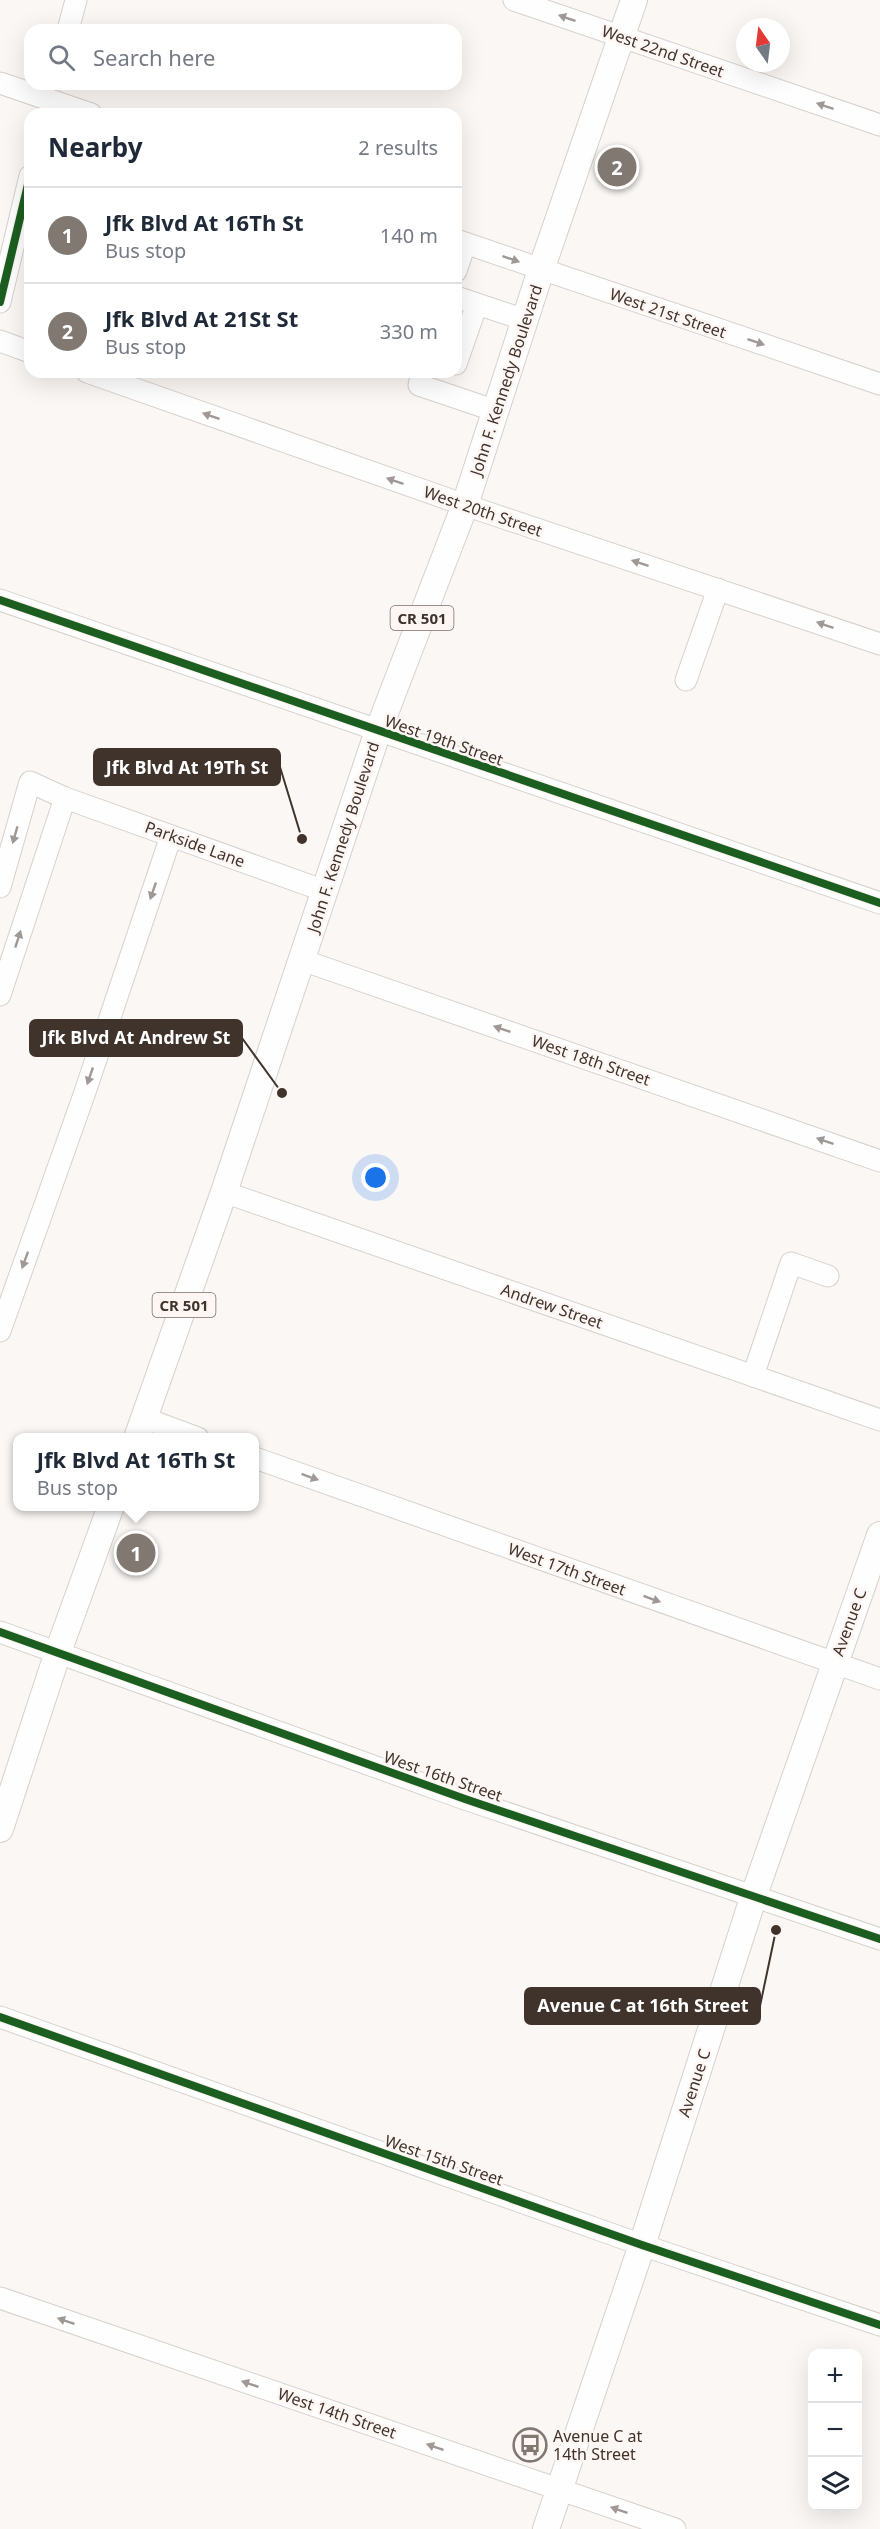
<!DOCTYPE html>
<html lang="en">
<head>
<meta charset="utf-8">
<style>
  :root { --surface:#fff; --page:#f6f6f7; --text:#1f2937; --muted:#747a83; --line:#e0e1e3; --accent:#817872 }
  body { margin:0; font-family:"Noto Sans",sans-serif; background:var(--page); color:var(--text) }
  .controls { position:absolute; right:18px; bottom:18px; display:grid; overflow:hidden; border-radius:12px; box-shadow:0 6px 24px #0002 }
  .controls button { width:54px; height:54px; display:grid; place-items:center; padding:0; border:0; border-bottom:2px solid var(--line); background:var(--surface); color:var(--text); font:30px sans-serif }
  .compass { position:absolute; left:736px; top:18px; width:54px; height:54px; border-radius:50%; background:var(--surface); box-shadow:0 6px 24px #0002; rotate:346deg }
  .you { position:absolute; left:376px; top:1178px; width:21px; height:21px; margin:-15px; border:4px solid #fff; border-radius:50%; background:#1a73e8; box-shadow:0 0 0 9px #1a73e833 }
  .badge { display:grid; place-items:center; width:39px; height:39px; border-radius:50%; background:var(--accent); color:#fff; font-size:20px; font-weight:700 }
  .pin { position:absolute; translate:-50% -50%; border:3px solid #fff; box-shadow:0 2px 6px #0006 }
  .popup { position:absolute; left:13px; top:1433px; width:246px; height:78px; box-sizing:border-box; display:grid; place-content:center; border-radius:12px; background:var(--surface); filter:drop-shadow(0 2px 4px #0005); font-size:20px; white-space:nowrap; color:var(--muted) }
  .popup b { font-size:22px; color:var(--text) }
  .popup::after { content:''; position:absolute; left:50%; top:100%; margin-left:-12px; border:12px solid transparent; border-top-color:var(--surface) }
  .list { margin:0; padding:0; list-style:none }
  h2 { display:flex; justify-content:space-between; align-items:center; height:78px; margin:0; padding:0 24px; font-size:26px }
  h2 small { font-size:20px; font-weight:400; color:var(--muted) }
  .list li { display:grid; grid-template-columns:39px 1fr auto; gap:18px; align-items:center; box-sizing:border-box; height:96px; padding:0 24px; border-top:2px solid var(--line) }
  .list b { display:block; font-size:22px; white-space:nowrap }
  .list p { margin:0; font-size:20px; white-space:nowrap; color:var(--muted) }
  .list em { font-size:20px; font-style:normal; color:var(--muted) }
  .icon { flex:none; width:33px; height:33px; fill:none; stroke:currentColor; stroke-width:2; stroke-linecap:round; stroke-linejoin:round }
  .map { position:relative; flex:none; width:880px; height:2529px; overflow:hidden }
  .search { position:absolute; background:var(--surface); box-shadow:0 6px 24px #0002; left:24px; top:24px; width:438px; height:66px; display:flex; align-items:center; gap:15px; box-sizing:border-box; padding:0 21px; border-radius:18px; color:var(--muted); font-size:22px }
  .panel { position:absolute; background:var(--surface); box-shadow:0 6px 24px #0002; left:24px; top:108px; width:438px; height:270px; border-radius:18px }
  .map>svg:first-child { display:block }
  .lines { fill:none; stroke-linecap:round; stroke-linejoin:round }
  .minor-casing { stroke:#d8d0cc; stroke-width:23 }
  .major-casing { stroke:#d8d0cc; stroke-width:28 }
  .minor { stroke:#fefefe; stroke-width:21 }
  .major { stroke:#fefefe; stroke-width:26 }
  .cycleway-casing { stroke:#fdf6f3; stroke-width:11 }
  .cycleway { stroke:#1b5e20; stroke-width:8 }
  .oneway { fill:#9f9895 }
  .labels { text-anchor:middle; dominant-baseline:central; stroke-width:5; stroke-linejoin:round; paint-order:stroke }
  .shield { fill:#fdf6f3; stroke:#796e68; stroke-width:1.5 }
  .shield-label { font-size:15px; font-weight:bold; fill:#40332c }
  .street-label { font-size:16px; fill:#40332c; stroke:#fdf6f3 }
  .poi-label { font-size:16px; fill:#40332c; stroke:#fdf6f3; text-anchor:start }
  .leader { fill:none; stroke:#40332c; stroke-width:2 }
  .callout-dot { fill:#40332c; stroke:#fdf6f3; stroke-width:2 }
  .callout { fill:#40332c; stroke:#40332c; stroke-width:2 }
  .callout-label { font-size:18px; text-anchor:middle; font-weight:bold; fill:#fff }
</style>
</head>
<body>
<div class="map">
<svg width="880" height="2529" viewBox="0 0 880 2529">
  <rect width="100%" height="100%" fill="#fbf7f5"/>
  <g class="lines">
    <g class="minor-casing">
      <g id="minor">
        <polyline points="514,0 880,125"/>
        <polyline points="68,30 76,0"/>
        <polyline points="0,83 91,114"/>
        <polyline points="456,240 880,384"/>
        <polyline points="456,271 465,244"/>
        <polyline points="456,297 525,320"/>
        <polyline points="0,302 30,176"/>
        <polyline points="0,341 30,352"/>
        <polyline points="456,364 477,304"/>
        <polyline points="87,372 465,505 880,644"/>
        <polyline points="423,372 419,385 496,411"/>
        <polyline points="0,600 880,903"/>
        <polyline points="686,680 718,589"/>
        <polyline points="0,887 30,782 65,798 325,891"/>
        <polyline points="302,960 880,1161"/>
        <polyline points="0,995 65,798"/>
        <polyline points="224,1192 880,1420"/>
        <polyline points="0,1331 85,1092 171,836"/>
        <polyline points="753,1376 791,1263 828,1276"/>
        <polyline points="144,1418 198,1438"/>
        <polyline points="255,1458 880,1679"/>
        <polyline points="0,1632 465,1799 880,1939"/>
        <polyline points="0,2017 642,2245 880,2325"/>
        <polyline points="0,2298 675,2529"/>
      </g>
    </g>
    <g class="major-casing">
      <g id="major">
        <polyline points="137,1438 224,1192 378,731 465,505 541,270 634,0"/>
        <polyline points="0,1829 58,1652 111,1506"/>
        <polyline points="546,2529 642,2245 754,1895 880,1535"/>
      </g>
    </g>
    <use href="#minor" class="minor"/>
    <use href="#major" class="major"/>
    <g class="cycleway-casing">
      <g id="cycleway">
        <polyline points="0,302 30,176"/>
        <polyline points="0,600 880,903"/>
        <polyline points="0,1632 465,1799 880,1939"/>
        <polyline points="0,2017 642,2245 880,2325"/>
      </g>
    </g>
    <use href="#cycleway" class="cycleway"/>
  </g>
  <defs><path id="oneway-solid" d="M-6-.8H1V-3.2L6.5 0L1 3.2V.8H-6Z" transform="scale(1.5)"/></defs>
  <g class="oneway">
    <use href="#oneway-solid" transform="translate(567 18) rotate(-161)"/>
    <use href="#oneway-solid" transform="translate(825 106) rotate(-161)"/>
    <use href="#oneway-solid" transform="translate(511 259) rotate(19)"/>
    <use href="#oneway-solid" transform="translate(756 342) rotate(19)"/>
    <use href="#oneway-solid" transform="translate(211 416) rotate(-161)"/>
    <use href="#oneway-solid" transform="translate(395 481) rotate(-161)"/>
    <use href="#oneway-solid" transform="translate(640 563) rotate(-162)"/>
    <use href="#oneway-solid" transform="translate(825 625) rotate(-161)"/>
    <use href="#oneway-solid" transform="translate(15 835) rotate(106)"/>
    <use href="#oneway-solid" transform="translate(153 891) rotate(109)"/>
    <use href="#oneway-solid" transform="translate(18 939) rotate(-72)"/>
    <use href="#oneway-solid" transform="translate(502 1029) rotate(-161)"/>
    <use href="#oneway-solid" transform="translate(90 1076) rotate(109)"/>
    <use href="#oneway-solid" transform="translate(825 1141) rotate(-161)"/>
    <use href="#oneway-solid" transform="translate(25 1260) rotate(110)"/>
    <use href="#oneway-solid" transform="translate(310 1477) rotate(20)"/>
    <use href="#oneway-solid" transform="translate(652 1599) rotate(20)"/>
    <use href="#oneway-solid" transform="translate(66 2321) rotate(-161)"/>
    <use href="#oneway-solid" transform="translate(250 2384) rotate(-161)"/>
    <use href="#oneway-solid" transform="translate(435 2447) rotate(-161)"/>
    <use href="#oneway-solid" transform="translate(619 2510) rotate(-161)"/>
  </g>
  <defs>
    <g id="bus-ring" transform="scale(1.725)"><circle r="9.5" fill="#fdf6f3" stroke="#817872" stroke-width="1.5"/><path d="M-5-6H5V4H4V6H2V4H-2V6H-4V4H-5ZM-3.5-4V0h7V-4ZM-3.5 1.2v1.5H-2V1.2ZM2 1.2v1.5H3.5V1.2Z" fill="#817872"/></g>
  </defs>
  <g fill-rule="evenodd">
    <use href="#bus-ring" x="530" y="2445"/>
  </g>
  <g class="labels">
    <g class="shield">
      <rect x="390.5" y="606" width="63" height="24" rx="4.5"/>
      <rect x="152.5" y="1293" width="63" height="24" rx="4.5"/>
    </g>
    <g class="shield-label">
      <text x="422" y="618">CR 501</text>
      <text x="184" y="1305">CR 501</text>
    </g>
    <g class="street-label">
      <text transform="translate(663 51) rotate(19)">West 22nd Street</text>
      <text transform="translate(668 313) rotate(19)">West 21st Street</text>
      <text transform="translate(506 380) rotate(-72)">John F. Kennedy Boulevard</text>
      <text transform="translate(483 511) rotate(19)">West 20th Street</text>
      <text transform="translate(444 740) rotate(19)">West 19th Street</text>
      <text transform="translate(343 837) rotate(-72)">John F. Kennedy Boulevard</text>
      <text transform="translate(195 844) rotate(20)">Parkside Lane</text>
      <text transform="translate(591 1060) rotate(19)">West 18th Street</text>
      <text transform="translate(552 1306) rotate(19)">Andrew Street</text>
      <text transform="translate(567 1569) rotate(20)">West 17th Street</text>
      <text transform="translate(849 1622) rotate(-70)">Avenue C</text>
      <text transform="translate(443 1776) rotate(19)">West 16th Street</text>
      <text transform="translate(694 2083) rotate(-72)">Avenue C</text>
      <text transform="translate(444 2160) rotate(19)">West 15th Street</text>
      <text transform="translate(337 2413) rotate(19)">West 14th Street</text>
    </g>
    <g class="poi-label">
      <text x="553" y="2436">Avenue C at<tspan x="553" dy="18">14th Street</tspan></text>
    </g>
  </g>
  <path class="leader" d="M302 839L280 767M282 1093L242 1038M776 1930L760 2006"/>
  <g class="callout-dot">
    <circle cx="302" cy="839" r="6"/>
    <circle cx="282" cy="1093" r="6"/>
    <circle cx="776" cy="1930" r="6"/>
  </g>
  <g class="callout">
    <rect x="94" y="749" width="186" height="36" rx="6"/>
    <rect x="30" y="1020" width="212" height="36" rx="6"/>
    <rect x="525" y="1988" width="235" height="36" rx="6"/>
  </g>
  <g class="callout-label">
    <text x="187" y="774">Jfk Blvd At 19Th St</text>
    <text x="136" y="1044">Jfk Blvd At Andrew St</text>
    <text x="643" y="2012">Avenue C at 16th Street</text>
  </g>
</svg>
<div class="controls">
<button>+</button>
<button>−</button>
<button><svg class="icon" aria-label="layers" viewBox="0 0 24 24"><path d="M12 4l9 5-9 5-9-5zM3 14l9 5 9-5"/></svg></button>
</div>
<svg class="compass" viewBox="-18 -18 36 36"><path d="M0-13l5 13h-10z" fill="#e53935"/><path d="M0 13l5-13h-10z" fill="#747a83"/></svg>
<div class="you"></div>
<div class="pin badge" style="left:136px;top:1553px">1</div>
<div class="popup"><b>Jfk Blvd At 16Th St</b>Bus stop</div>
<div class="pin badge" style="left:617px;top:167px">2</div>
<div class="search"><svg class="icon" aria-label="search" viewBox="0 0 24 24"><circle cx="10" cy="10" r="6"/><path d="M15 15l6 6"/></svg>Search here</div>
<section class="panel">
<h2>Nearby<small>2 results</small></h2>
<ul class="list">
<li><span class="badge">1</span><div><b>Jfk Blvd At 16Th St</b><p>Bus stop</p></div><em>140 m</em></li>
<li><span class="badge">2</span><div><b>Jfk Blvd At 21St St</b><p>Bus stop</p></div><em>330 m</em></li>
</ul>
</section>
</div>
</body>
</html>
